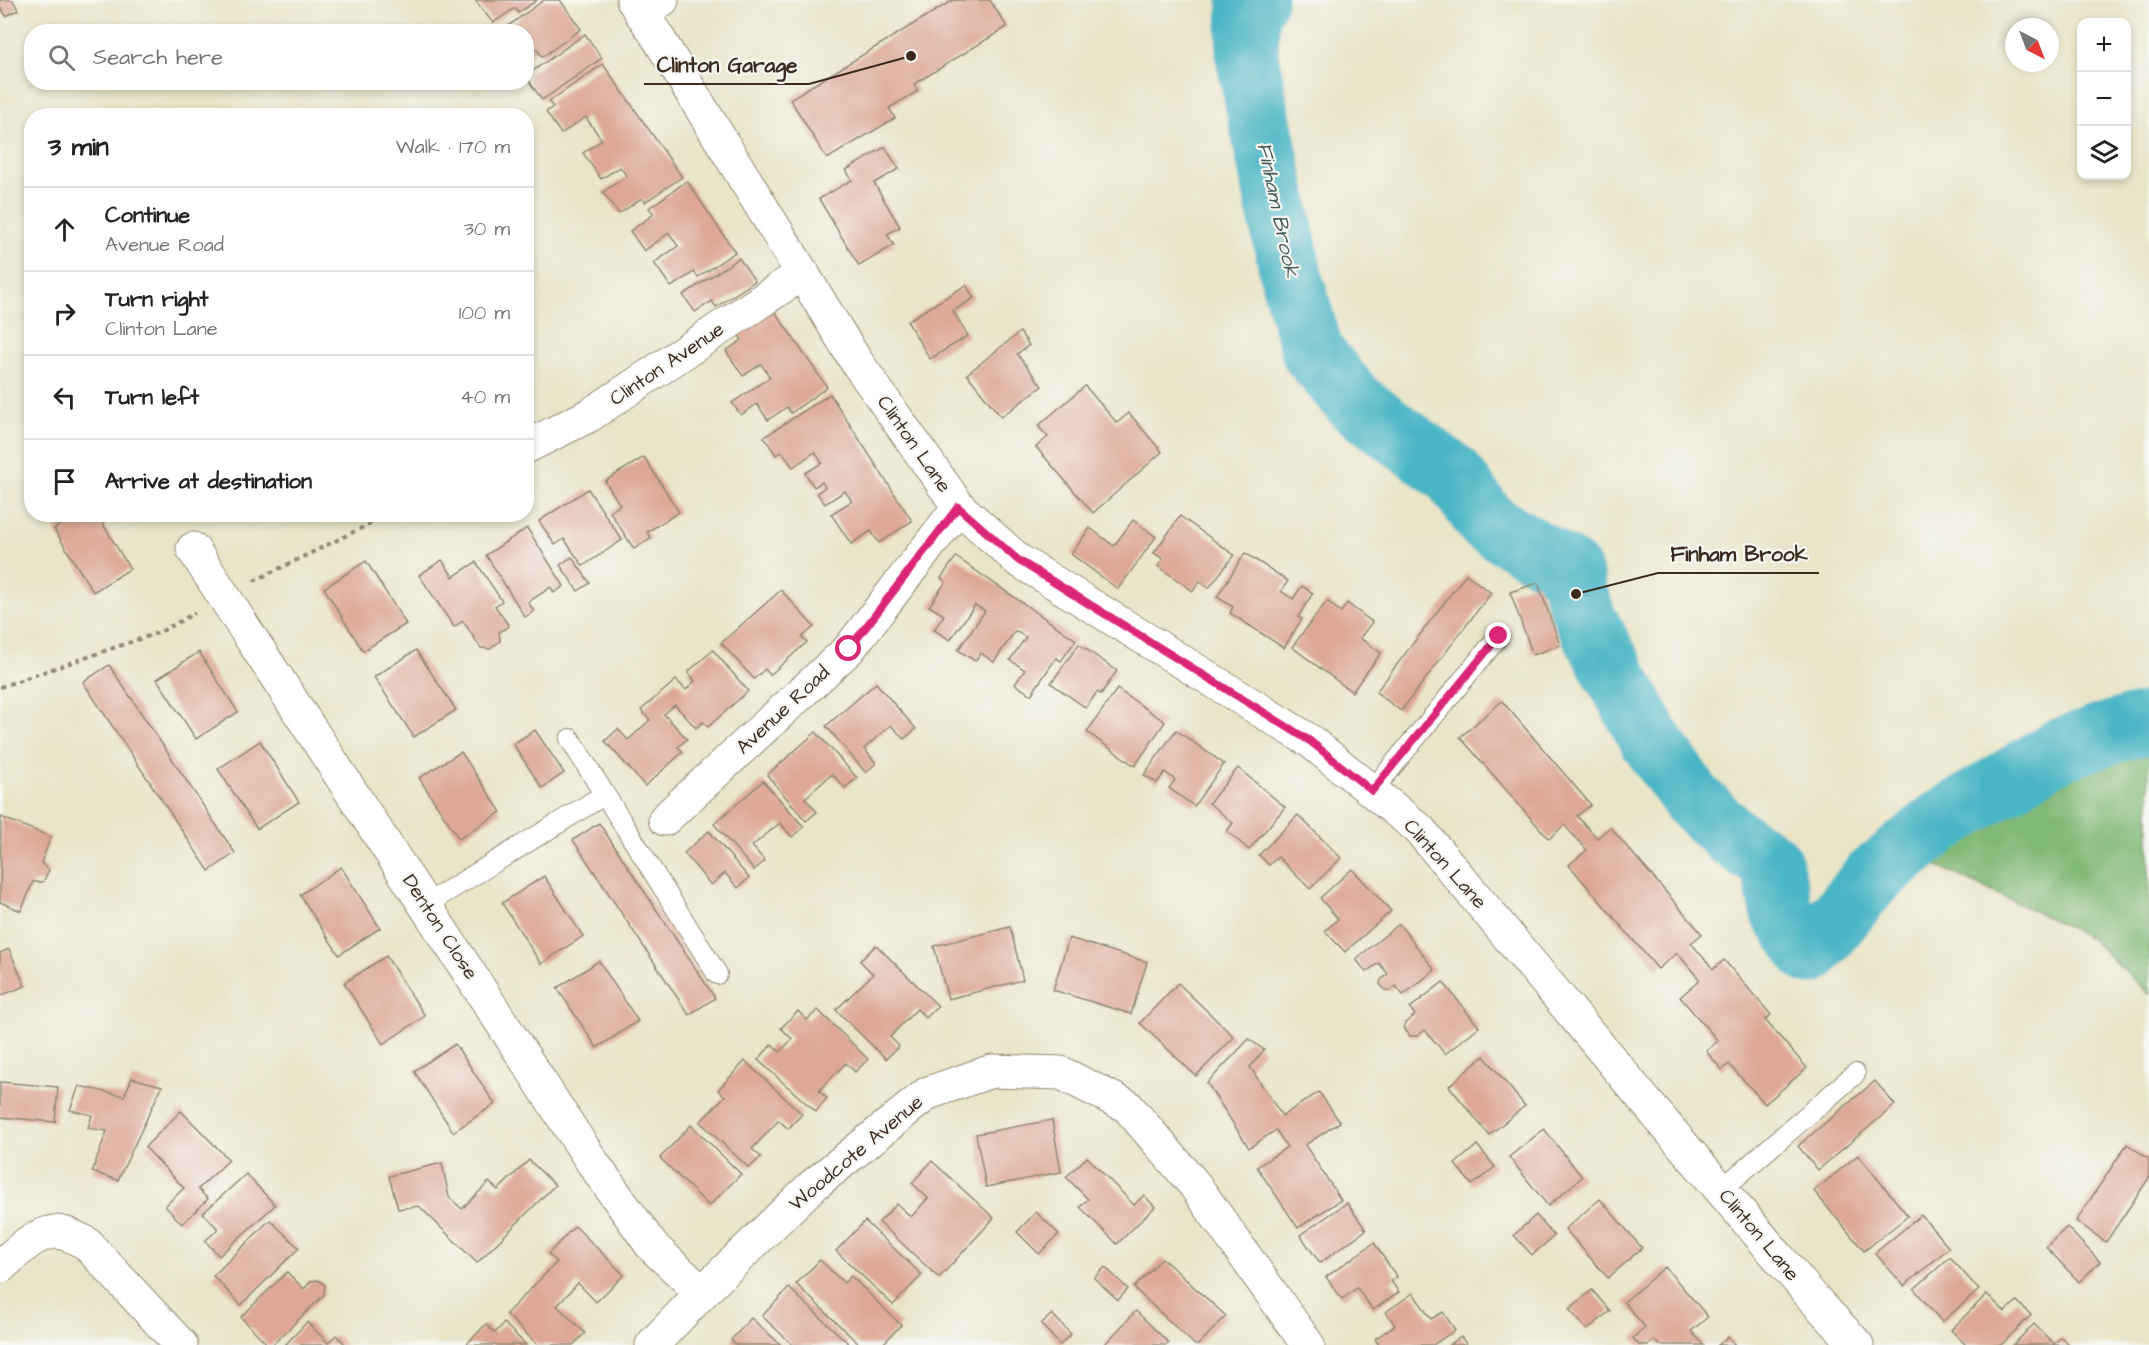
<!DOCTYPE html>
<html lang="en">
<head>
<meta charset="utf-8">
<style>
  :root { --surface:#fff; --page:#f6f6f6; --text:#222; --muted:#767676; --line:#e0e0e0 }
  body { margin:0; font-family:"Architects Daughter",sans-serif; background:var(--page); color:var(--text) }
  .controls { position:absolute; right:18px; top:18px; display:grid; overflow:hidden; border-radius:12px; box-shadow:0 3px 9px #0003 }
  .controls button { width:54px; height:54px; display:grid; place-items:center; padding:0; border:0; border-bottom:2px solid var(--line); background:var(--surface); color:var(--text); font:30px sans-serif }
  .compass { position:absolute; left:2005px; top:18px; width:54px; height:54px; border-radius:50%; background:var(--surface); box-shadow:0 3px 9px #0003; rotate:138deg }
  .stop { position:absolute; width:18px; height:18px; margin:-14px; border:4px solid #db2777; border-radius:50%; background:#fff }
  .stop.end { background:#db2777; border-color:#fff; box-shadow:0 2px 6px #0008 }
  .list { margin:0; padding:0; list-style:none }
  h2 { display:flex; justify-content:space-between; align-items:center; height:78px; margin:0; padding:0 24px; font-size:26px }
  h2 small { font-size:20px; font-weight:400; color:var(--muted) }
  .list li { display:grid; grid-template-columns:39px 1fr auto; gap:18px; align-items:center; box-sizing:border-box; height:84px; padding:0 24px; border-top:2px solid var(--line) }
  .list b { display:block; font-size:22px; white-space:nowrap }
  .list p { margin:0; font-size:20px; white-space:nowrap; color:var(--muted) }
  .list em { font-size:20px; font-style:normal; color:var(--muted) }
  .icon { flex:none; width:33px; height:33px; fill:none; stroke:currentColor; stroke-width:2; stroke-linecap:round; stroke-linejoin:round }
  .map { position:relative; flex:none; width:2149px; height:1345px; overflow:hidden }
  .search { position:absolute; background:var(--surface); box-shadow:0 3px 9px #0003; left:24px; top:24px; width:510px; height:66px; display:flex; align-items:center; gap:15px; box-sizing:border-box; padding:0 21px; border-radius:24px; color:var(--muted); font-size:22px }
  .panel { position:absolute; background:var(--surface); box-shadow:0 3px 9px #0003; left:24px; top:108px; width:510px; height:414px; border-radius:24px }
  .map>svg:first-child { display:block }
  .forest { fill:#80b875; stroke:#5e714a; stroke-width:1.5 }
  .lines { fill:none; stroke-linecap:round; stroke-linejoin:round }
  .river { stroke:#49b5c5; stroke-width:63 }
  .building { fill:#dda895 }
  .service-casing { stroke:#928874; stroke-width:22 }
  .minor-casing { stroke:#928874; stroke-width:35 }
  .secondary-casing { stroke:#928874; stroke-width:35 }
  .path { stroke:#928874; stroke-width:4; stroke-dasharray:4.5 4.5; stroke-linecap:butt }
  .service { stroke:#fff; stroke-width:20 }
  .minor { stroke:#fff; stroke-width:33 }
  .secondary { stroke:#fff; stroke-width:33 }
  .route { stroke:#db2777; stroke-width:8 }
  .labels { text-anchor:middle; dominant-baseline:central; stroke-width:4.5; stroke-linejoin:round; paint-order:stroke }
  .street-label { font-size:20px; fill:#3b2a1e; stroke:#f6f6f2 }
  .water-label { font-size:21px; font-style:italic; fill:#405b58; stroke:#f6f6f2 }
  .leader { fill:none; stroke:#3b2a1e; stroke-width:2 }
  .callout-dot { fill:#3b2a1e; stroke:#f6f6f2; stroke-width:2 }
  .callout-label { font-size:21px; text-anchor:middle; font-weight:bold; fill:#3b2a1e; stroke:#f6f6f2; stroke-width:4.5; stroke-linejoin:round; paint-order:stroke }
</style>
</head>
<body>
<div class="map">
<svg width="2149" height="1345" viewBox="0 0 2149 1345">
  <rect width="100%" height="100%" fill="#f6f6f2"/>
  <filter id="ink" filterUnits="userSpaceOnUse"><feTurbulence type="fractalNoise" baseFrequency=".0167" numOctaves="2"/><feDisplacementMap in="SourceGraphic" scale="12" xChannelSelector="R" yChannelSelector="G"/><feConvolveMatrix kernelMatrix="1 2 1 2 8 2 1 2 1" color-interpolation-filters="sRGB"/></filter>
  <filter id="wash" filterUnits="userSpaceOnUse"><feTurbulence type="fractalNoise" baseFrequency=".008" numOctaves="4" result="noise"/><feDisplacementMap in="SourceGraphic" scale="24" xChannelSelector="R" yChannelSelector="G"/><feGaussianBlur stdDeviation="1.35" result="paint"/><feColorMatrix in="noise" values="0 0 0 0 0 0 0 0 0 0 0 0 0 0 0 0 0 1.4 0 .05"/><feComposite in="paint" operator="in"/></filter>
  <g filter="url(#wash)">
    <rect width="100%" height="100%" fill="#eae5c9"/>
    <polygon class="forest" points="2149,723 2149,994 2089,937 1906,851 1940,822 2059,750 2122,729"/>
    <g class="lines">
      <polyline class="river" points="1256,0 1249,3 1247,57 1293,284 1313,353 1355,403 1452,474 1488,523 1571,572 1576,594 1586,620 1652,742 1692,799 1730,836 1771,863 1782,913 1810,953 1871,879 1940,822 2059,750 2122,729 2149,723"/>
    </g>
    <g id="blocks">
      <g class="building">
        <polygon points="0,0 13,0 18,10 6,16 0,6"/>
        <polygon points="475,0 537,0 518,13 515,8 493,23"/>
        <polygon points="544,0 560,0 581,29 542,57 537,49 526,56 526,32 500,32"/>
        <polygon points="953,0 990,0 1007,27 914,84 918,91 889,108 895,118 827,159 790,99"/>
        <polygon points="585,34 602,58 542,100 529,81 530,73"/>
        <polygon points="603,64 682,177 645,202 642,198 619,214 603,192 627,176 620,167 601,179 583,153 602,140 589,122 586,117 561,134 546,112 553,107 549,102"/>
        <polygon points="885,147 899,169 874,183 900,227 887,234 894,245 859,266 819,199 852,180 846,170"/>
        <polygon points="687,181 735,252 698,277 694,272 671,287 654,263 678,246 669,233 644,251 630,231 654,214 649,208"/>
        <polygon points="739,258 755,281 716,307 712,301 695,312 683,295"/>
        <polygon points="966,285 974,298 953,311 968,336 930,359 907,321"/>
        <polygon points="771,306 827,387 791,413 787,407 768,420 757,404 741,415 732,403 770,377 761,364 743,376 726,351 742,340 736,331"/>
        <polygon points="1020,332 1029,345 1017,354 1042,386 1001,417 967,374"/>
        <polygon points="1085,386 1117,423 1129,413 1162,452 1093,513 1036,447 1048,437 1038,426"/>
        <polygon points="830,394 912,521 879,543 871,531 851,544 831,514 852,501 845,491 825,504 817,493 825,487 822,482 814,487 805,473 822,463 815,452 793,467 782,452 776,455 764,437"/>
        <polygon points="644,457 679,512 647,532 651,538 634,549 610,512 620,505 605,481"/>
        <polygon points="588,489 622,540 583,566 564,539 555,545 539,521"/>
        <polygon points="77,514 97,514 130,569 93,592 54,529"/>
        <polygon points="1180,516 1234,555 1209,588 1200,581 1193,591 1158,566 1163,559 1154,553"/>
        <polygon points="1133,520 1156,537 1118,589 1071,554 1090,528 1114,546"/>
        <polygon points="527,528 564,586 554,593 551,587 528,602 534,611 525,617 486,555"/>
        <polygon points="1245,553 1288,581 1281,591 1293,599 1302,586 1313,593 1298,617 1302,619 1284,648 1230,613 1233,607 1217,597"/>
        <polygon points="572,557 590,583 578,591 560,565"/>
        <polygon points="956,557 1076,640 1061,661 1056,658 1031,695 1015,684 1025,670 1010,660 1026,637 1015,631 994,662 981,653 975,661 958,650 985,611 975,605 950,640 934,630 944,615 929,606 946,582 941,578"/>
        <polygon points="442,560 453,577 476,562 502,601 495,606 509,626 499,632 500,641 490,649 481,648 463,621 454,627 419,575"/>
        <polygon points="366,561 406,624 363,651 324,588"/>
        <polygon points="1466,574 1491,593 1401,711 1376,692"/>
        <polygon points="1538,583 1560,645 1533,655 1510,592"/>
        <polygon points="781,590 814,627 802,637 807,642 770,675 765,669 754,679 721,643"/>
        <polygon points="1327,601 1341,612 1347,603 1372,622 1360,638 1381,653 1352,692 1292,647"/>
        <polygon points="1079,644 1117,671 1101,694 1097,692 1086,708 1051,683"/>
        <polygon points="416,650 456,710 414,737 374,677"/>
        <polygon points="713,650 748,691 708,727 703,722 696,728 675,705 664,714 687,739 678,747 683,752 645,786 605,741 618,729 628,740 636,733 650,720 641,710 676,680 686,690 695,681 688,672"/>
        <polygon points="199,652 238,712 196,739 157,679"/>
        <polygon points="109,665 235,853 209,871 83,682"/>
        <polygon points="876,683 916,729 904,739 891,725 877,737 864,749 876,763 866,773 826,726"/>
        <polygon points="1117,689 1165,722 1135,766 1087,732"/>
        <polygon points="1502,701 1591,805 1577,816 1597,838 1610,827 1702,934 1691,943 1713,969 1724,960 1771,1015 1765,1020 1807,1068 1765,1104 1729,1064 1722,1070 1706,1051 1718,1041 1680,997 1700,980 1677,953 1658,969 1569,865 1587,850 1564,825 1549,839 1460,737"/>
        <polygon points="535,730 564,773 542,788 513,744"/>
        <polygon points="1176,730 1224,764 1194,806 1169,788 1175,780 1165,772 1157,783 1144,775"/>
        <polygon points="816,732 857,778 845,788 832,774 805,798 817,812 806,821 767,775"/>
        <polygon points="260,741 299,802 257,829 218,769"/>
        <polygon points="461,752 501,812 459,839 419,778"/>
        <polygon points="1238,768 1285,807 1249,850 1227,831 1233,823 1209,803"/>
        <polygon points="763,781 804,827 792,837 780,823 752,846 765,861 754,870 714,824"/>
        <polygon points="1298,815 1341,858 1310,889 1278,857 1269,865 1259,855"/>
        <polygon points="1,817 51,837 41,863 49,870 43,882 33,882 21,911 0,902"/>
        <polygon points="599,823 715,998 689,1015 573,840"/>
        <polygon points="709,831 749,878 738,888 725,873 711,885 684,853"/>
        <polygon points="341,867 380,928 339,955 300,895"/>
        <polygon points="1352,869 1391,911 1345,952 1325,931 1338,919 1320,898"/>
        <polygon points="544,876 583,936 541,964 502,903"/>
        <polygon points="1399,924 1435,970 1403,995 1396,986 1390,991 1385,990 1380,984 1381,980 1388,974 1379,963 1366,972 1356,959"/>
        <polygon points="1010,927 1023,980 948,999 934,946"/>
        <polygon points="1069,938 1147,962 1131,1014 1053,990"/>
        <polygon points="876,945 938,1006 926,1018 917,1009 900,1026 890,1037 899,1046 886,1059 836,1010 873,974 860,961"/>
        <polygon points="9,949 25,986 0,996 0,953"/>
        <polygon points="386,956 425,1016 383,1044 344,983"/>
        <polygon points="599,961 638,1021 597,1048 557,988"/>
        <polygon points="1443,982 1479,1027 1445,1054 1425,1030 1417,1036 1410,1036 1404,1028 1405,1023 1415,1015 1410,1008"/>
        <polygon points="1178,983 1234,1037 1196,1076 1140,1023"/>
        <polygon points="818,1010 868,1059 855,1072 846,1063 832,1077 819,1091 827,1098 816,1112 758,1060 772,1044 780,1052 792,1039 781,1028 798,1011 807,1020"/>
        <polygon points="1249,1039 1264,1050 1250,1067 1282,1116 1319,1092 1340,1122 1305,1145 1341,1200 1298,1228 1257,1167 1287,1147 1276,1130 1249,1148 1207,1083"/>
        <polygon points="455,1044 495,1104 453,1132 414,1071"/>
        <polygon points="1484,1056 1525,1106 1489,1135 1449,1086"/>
        <polygon points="745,1061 802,1114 788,1129 779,1120 752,1149 761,1157 749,1168 700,1122 725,1096 718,1090"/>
        <polygon points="132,1078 162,1086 118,1180 92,1172 107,1131 88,1128 92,1115 70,1110 79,1086 124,1096"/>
        <polygon points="1875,1081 1895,1105 1818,1170 1798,1146"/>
        <polygon points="0,1082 58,1087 55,1122 0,1117"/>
        <polygon points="181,1111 229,1160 198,1189 208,1199 182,1224 165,1206 184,1188 145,1147"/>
        <polygon points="1052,1120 1061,1172 986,1187 976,1134"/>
        <polygon points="691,1125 741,1174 709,1206 660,1158"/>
        <polygon points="1544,1129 1582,1177 1548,1206 1509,1157"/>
        <polygon points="2127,1144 2149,1159 2149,1178 2106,1242 2076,1221"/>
        <polygon points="1477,1145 1495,1167 1472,1185 1455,1164"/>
        <polygon points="1858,1155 1908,1216 1864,1251 1814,1191"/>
        <polygon points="1087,1157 1134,1205 1144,1195 1155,1207 1117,1244 1080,1207 1088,1199 1066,1177"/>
        <polygon points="529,1160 555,1185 477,1263 419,1206 398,1209 389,1176 442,1163 449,1197 462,1209 489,1182 498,1190"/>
        <polygon points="932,1161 994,1218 939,1278 879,1222 897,1204 911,1217 928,1198 912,1183"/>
        <polygon points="246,1174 275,1205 219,1256 205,1241 218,1229 203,1213"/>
        <polygon points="1600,1199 1642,1248 1608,1278 1565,1229"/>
        <polygon points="1347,1203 1366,1230 1320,1263 1300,1235"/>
        <polygon points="1036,1212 1059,1234 1039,1254 1017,1232"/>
        <polygon points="1536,1215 1554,1236 1532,1255 1514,1235"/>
        <polygon points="1921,1215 1949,1248 1904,1286 1875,1253"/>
        <polygon points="270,1220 299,1248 241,1305 213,1276"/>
        <polygon points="865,1221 922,1275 893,1305 836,1251"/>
        <polygon points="575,1226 624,1275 596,1302 578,1283 557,1306 585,1333 573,1345 538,1345 506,1314 557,1262 548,1254"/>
        <polygon points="2067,1227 2100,1262 2079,1282 2046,1247"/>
        <polygon points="1374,1243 1397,1277 1391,1281 1399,1292 1373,1310 1357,1288 1342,1299 1326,1277"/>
        <polygon points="1950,1257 1979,1290 1942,1322 1914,1289"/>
        <polygon points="1162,1258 1226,1316 1198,1345 1195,1345 1134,1288"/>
        <polygon points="820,1260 844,1283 851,1276 901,1325 882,1345 860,1345 796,1284"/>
        <polygon points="1105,1267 1128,1289 1118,1300 1094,1278"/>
        <polygon points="1665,1267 1708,1317 1691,1331 1704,1345 1659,1345 1654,1340 1648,1345 1639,1345 1633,1338 1645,1327 1624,1302"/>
        <polygon points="287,1272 304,1289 311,1281 318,1280 325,1285 324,1295 272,1345 268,1345 241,1317"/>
        <polygon points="789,1288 848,1343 846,1345 793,1345 762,1316"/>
        <polygon points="1592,1290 1610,1311 1587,1330 1569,1309"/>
        <polygon points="1413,1293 1431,1319 1443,1312 1455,1330 1433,1345 1379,1345 1375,1339 1395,1325 1386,1312"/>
        <polygon points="1987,1294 2005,1312 2017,1301 2031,1315 2001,1345 1966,1345 1951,1330"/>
        <polygon points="1136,1311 1169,1343 1167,1345 1104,1345"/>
        <polygon points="1052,1314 1071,1334 1060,1345 1041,1324"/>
        <polygon points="751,1318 781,1345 736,1345 731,1340"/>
        <polygon points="307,1322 328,1343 336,1335 346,1345 285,1345"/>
        <polygon points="504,1323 526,1345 466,1345 486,1324 495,1333"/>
        <polygon points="2034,1324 2054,1344 2061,1337 2069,1345 2013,1345"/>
        <polygon points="1461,1337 1467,1345 1449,1345"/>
        <polygon points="1728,1337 1735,1345 1718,1345"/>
      </g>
    </g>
  </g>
  <g filter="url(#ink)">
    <use href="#blocks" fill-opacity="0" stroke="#928874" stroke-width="1.5"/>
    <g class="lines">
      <g class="service-casing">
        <g id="service">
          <polyline points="570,739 717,974"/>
          <polyline points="1372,791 1499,636"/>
          <polyline points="425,905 604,795"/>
          <polyline points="1721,1190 1855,1074"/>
        </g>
      </g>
      <g class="minor-casing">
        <g id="minor">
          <polyline points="641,13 662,0"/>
          <polyline points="526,447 590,415 803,273"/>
          <polyline points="193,549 593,1163 652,1246 702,1293"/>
          <polyline points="665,819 849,649 959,507"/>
          <path d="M 0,1267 C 15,1254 32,1235 53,1232 C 64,1231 76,1238 86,1243 L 181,1345"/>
          <polyline points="652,1345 702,1293 811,1187 928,1093 992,1071 1061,1073 1127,1106 1194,1184 1308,1345"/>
        </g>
      </g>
      <g class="secondary-casing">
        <polyline id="secondary" points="633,0 657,36 856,361 959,507 1018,560 1310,741 1419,829 1646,1102 1814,1299 1857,1345"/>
      </g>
      <g class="path">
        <polyline points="254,581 390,514"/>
        <polyline points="0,687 160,632 195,613"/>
      </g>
      <use href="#service" class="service"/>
      <use href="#minor" class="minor"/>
      <use href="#secondary" class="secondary"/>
    </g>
  </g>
  <g class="lines" filter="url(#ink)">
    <polyline class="route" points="849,649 958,507 1018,560 1310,741 1372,791 1499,636"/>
  </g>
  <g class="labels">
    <g class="street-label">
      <text transform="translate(667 364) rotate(-34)">Clinton Avenue</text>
      <text transform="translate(914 444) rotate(55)">Clinton Lane</text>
      <text transform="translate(783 710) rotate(-43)">Avenue Road</text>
      <text transform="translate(1445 864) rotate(48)">Clinton Lane</text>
      <text transform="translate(440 927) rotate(57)">Denton Close</text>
      <text transform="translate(856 1153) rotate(-40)">Woodcote Avenue</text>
      <text transform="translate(1759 1235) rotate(50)">Clinton Lane</text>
    </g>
    <g class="water-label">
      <text transform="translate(1278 210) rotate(78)">Finham Brook</text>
    </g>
  </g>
  <path class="leader" d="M911 56L809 84H644M1576 594L1658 573H1819"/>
  <g class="callout-dot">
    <circle cx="911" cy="56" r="6"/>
    <circle cx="1576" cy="594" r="6"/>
  </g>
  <g class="callout-label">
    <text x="727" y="72">Clinton Garage</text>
    <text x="1739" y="561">Finham Brook</text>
  </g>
</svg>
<div class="controls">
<button>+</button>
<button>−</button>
<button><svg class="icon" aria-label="layers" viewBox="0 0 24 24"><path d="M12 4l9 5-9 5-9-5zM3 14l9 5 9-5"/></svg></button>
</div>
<svg class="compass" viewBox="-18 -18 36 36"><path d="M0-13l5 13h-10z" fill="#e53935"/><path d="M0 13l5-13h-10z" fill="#767676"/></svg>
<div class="stop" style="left:849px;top:649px"></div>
<div class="stop end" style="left:1499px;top:636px"></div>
<div class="search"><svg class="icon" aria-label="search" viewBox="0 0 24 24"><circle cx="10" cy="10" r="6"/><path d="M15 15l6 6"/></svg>Search here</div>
<section class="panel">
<h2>3 min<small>Walk · 170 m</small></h2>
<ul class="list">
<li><svg class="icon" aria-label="ahead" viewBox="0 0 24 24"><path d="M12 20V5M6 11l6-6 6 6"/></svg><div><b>Continue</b><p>Avenue Road</p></div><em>30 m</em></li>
<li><svg class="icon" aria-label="right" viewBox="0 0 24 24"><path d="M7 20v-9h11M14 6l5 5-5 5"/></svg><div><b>Turn right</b><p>Clinton Lane</p></div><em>100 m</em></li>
<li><svg class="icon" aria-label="left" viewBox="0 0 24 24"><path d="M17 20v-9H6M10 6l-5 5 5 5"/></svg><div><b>Turn left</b></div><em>40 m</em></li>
<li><svg class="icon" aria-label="arrive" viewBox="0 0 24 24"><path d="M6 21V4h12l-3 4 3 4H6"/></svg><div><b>Arrive at destination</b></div></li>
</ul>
</section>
</div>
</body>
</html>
